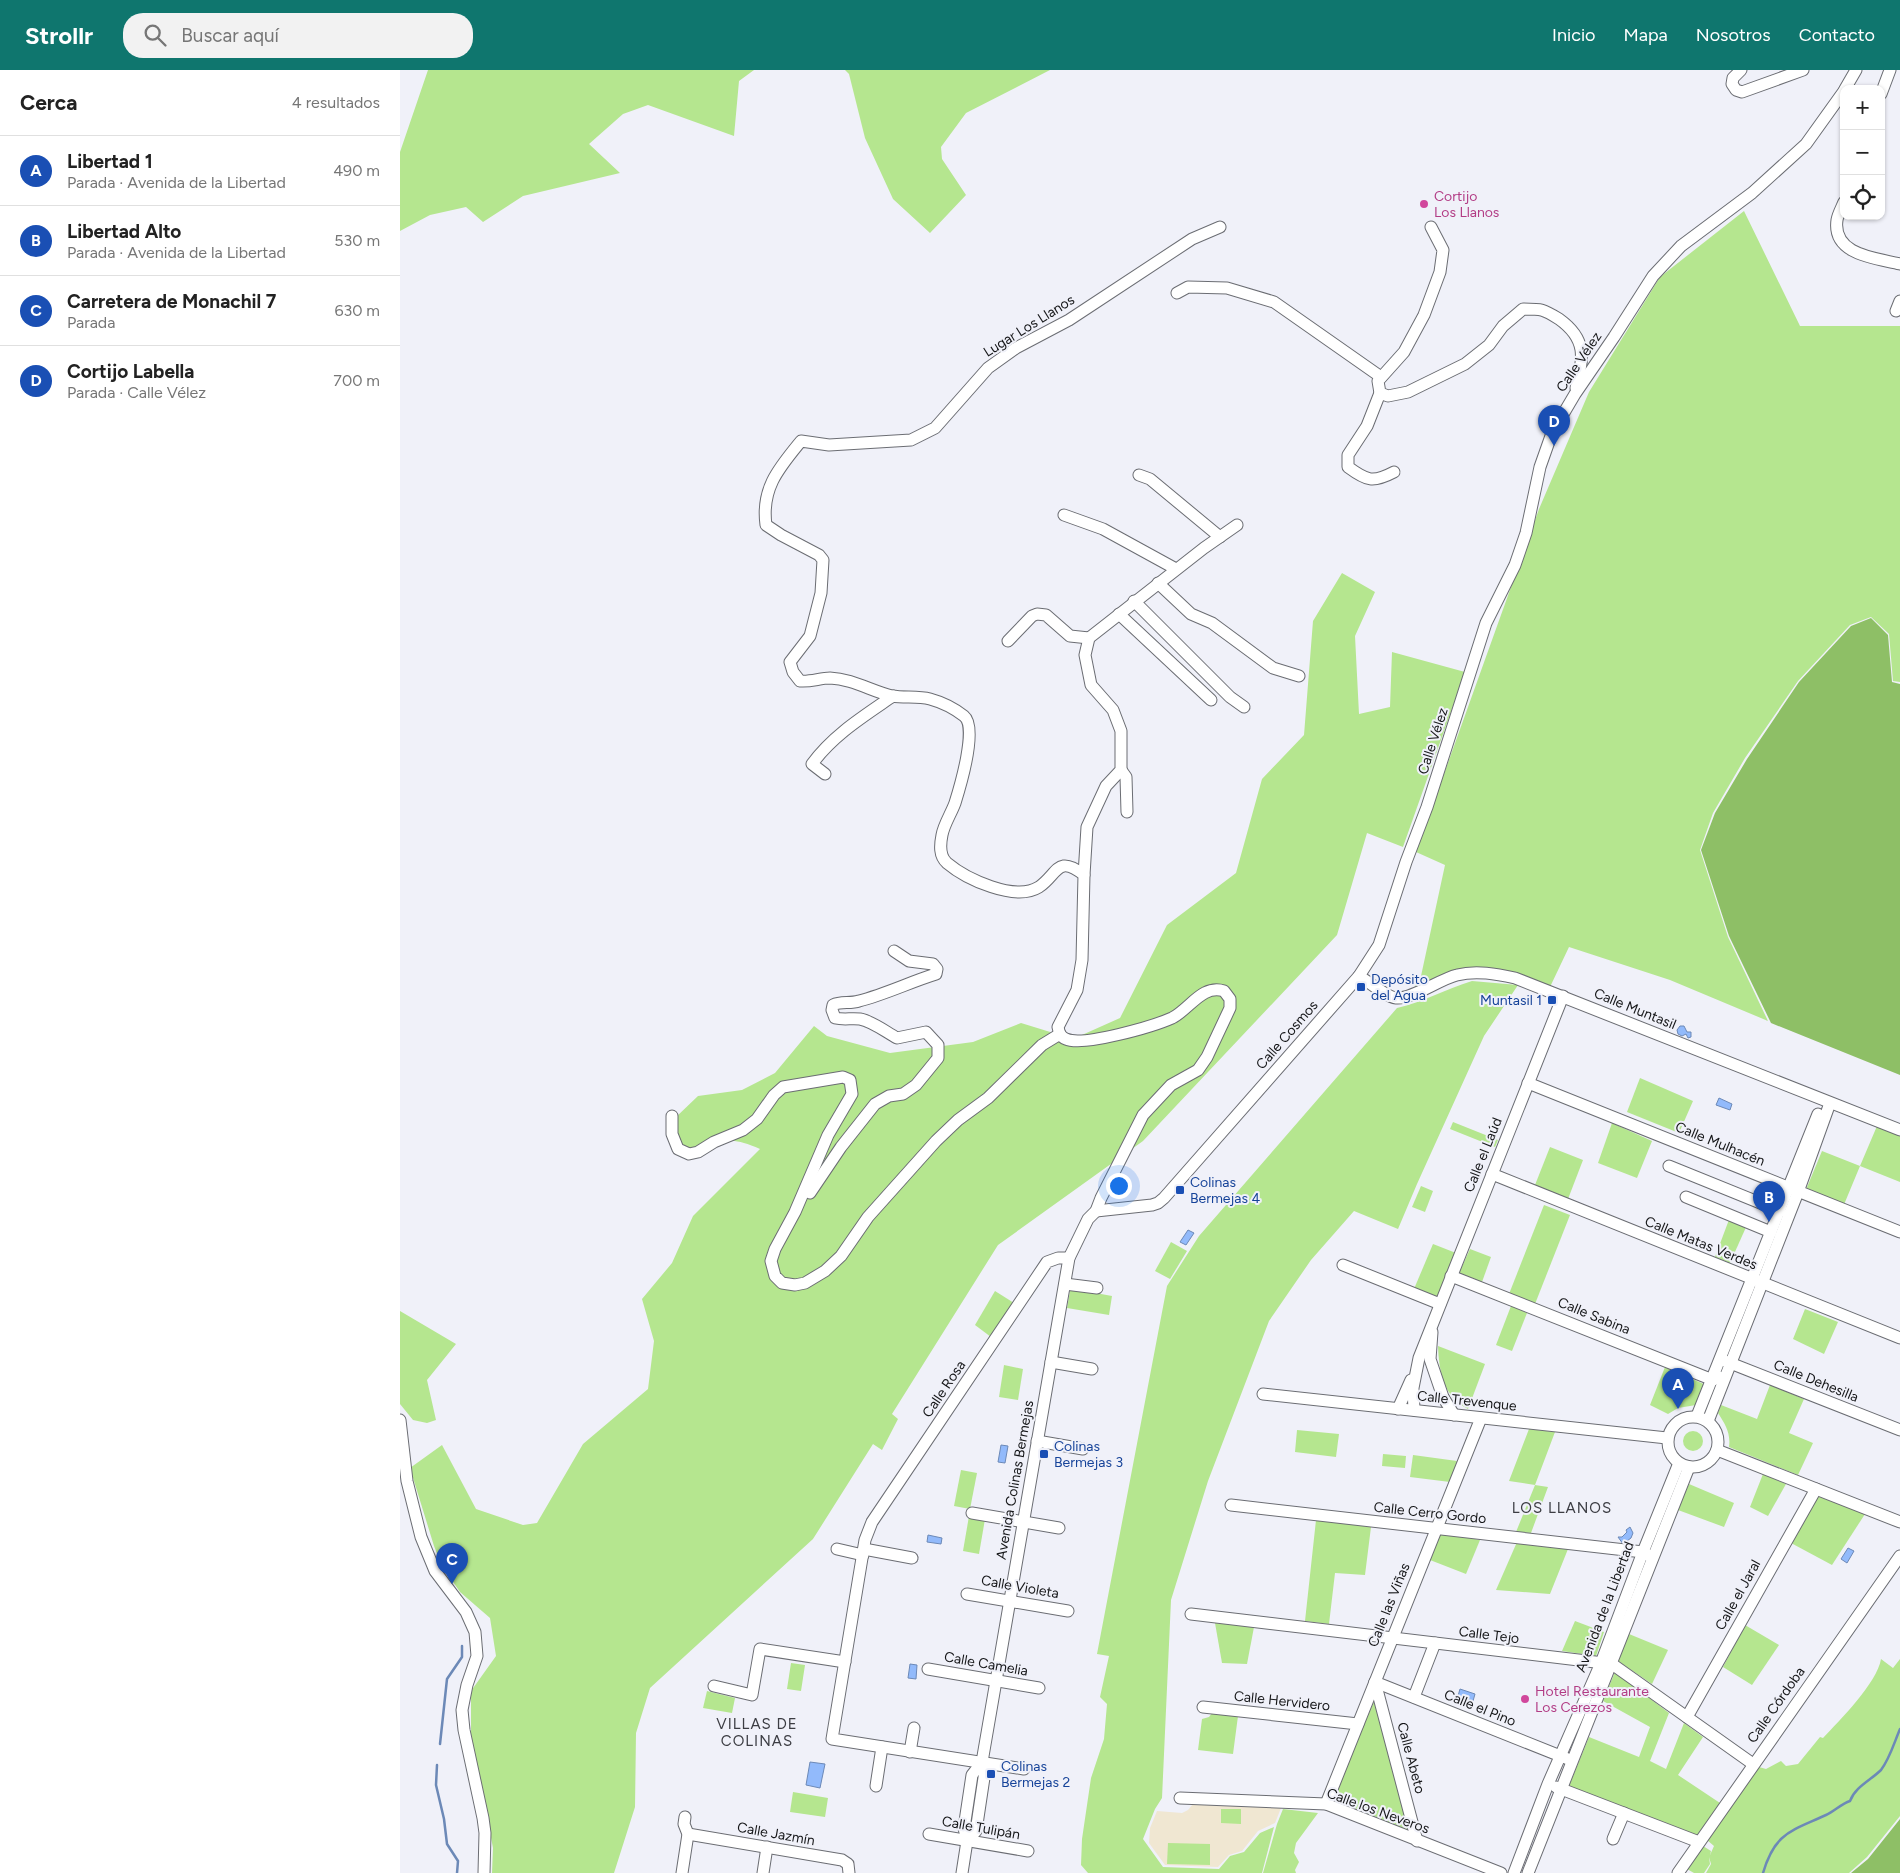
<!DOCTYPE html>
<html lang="es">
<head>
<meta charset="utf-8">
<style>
  :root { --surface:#fff; --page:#f2f2f2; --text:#222; --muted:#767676; --line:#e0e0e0; --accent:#0f766e }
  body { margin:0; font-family:Figtree,sans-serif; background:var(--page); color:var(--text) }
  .controls { position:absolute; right:15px; top:15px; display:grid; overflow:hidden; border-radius:10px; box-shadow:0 1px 4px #0004 }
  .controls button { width:45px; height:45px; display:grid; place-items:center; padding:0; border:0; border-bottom:1px solid var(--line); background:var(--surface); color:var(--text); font:25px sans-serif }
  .you { position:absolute; left:718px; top:1115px; width:18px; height:18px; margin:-12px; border:4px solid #fff; border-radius:50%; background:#1a73e8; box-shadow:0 0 0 8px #1a73e833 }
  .badge { display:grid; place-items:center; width:32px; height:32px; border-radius:50%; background:var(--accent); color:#fff; font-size:16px; font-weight:700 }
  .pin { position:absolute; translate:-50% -41px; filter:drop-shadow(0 1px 2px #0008) }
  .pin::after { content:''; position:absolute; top:26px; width:18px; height:15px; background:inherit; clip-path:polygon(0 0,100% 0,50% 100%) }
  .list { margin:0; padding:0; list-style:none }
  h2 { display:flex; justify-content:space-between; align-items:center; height:65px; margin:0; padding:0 20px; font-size:21px }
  h2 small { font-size:16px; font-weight:400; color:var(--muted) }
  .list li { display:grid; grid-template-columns:32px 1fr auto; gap:15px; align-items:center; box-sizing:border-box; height:70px; padding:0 20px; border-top:1px solid var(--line) }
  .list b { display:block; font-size:19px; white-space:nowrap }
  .list p { margin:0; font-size:16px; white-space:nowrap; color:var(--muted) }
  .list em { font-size:16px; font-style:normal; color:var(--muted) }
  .icon { flex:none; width:28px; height:28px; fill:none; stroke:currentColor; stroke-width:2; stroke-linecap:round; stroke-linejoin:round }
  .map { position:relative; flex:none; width:1500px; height:1803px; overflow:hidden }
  header { display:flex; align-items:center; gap:30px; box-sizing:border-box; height:70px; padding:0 25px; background:var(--accent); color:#fff }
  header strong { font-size:24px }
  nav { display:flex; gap:28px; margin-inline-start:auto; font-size:18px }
  .search { width:350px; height:45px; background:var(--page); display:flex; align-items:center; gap:12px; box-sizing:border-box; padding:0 18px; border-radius:20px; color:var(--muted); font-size:19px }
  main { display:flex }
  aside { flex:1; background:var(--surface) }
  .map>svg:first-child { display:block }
  .education { fill:#f0e7d2 }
  .green { fill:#b5e68f }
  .forest { fill:#8ebf66 }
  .water { fill:#92bafb; stroke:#6c89b7 }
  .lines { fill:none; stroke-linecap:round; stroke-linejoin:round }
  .stream { stroke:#6c89b7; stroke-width:2.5 }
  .minor-casing { stroke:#6b6d73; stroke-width:13 }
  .minor { stroke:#fff; stroke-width:11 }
  .hotel-dot { fill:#d1479c; stroke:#f0f1f9; stroke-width:2 }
  .transit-dot { fill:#1a4fb4; stroke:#f0f1f9; stroke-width:2 }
  .labels { text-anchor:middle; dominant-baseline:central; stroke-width:4; stroke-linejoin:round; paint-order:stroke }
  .hotel-label { font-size:14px; fill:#b23c85; stroke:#f0f1f9; text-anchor:start }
  .street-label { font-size:14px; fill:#151618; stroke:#f0f1f9 }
  .transit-label { font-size:14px; fill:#164399; stroke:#f0f1f9; text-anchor:start }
  .neighbourhood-label { font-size:15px; letter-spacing:1px; fill:#3c3d43; stroke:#f0f1f9 }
</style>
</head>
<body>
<header>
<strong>Strollr</strong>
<div class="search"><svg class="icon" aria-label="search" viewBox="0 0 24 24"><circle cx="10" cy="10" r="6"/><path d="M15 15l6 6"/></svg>Buscar aquí</div>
<nav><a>Inicio</a><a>Mapa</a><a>Nosotros</a><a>Contacto</a></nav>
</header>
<main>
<aside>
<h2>Cerca<small>4 resultados</small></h2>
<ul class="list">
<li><span class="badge" style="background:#1a4fb4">A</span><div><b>Libertad 1</b><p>Parada · Avenida de la Libertad</p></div><em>490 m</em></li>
<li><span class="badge" style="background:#1a4fb4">B</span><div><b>Libertad Alto</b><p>Parada · Avenida de la Libertad</p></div><em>530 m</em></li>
<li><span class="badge" style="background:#1a4fb4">C</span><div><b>Carretera de Monachil 7</b><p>Parada</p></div><em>630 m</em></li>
<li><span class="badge" style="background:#1a4fb4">D</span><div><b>Cortijo Labella</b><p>Parada · Calle Vélez</p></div><em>700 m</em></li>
</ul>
</aside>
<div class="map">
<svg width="1500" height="1803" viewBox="0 0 1500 1803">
  <rect width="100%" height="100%" fill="#f0f1f9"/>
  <polygon class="education" points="793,1734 881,1738 875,1753 858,1761 842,1781 829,1785 818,1797 765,1795 749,1773 750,1758 757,1741 782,1743 788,1740"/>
  <g class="green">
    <polygon points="28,0 354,0 339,11 334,66 248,35 223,44 189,74 220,103 123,126 83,152 66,137 30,145 0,161 0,82"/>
    <polygon points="445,0 650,0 566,43 541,77 542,89 566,125 530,163 493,129 465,68 449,4"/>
    <polygon points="1344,141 1400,256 1500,256 1500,612 1493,611 1489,564 1471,547 1450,555 1398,611 1345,688 1313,743 1300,780 1328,867 1368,951 1270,910 1169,877 1150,917 1065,900 1013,920 1021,906 1045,795 1016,782 1139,439 1189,322 1260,207"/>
    <path d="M 942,503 L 975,522 L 955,566 L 959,644 L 990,637 L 992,582 L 1065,602 L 1003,777 L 967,763 L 937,865 L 743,1071 L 598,1175 L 492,1344 L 498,1349 L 482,1380 L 473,1374 L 413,1469 L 250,1618 L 236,1663 L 235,1737 L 214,1803 L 92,1803 L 93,1778 L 71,1666 L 71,1621 L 96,1586 L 90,1548 L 60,1522 L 42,1496 L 34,1476 L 10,1398 L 42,1375 L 76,1439 L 123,1455 L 137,1453 L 183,1374 L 248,1319 L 254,1271 L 242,1229 L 272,1193 L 293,1146 L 360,1079 C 327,1064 321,1072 291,1087 L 270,1073 L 275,1048 L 298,1026 L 342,1020 L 375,1003 L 414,956 L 427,966 L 490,983 L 573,972 L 621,953 L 673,969 L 720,948 L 767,855 L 836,803 L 862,709 L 904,665 L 913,551 Z"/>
    <path d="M 1072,911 L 1118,915 L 1084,966 L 1017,1114 L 998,1159 L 954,1141 L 911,1190 L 869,1251 L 808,1411 L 771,1530 L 762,1728 L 755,1739 L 743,1769 L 763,1797 L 819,1799 L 830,1786 L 844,1782 L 860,1763 L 874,1757 L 862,1803 L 688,1803 L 681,1795 L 682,1769 L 691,1708 L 704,1669 L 707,1634 L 700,1627 L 709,1586 L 697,1584 L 767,1216 L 799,1166 L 997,938 C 1023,932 1046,919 1072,911 Z"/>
    <polygon points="1240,1008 1293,1031 1279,1063 1227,1042"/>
    <polygon points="1053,1052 1098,1070 1095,1077 1050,1059"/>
    <polygon points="1212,1053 1252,1071 1237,1108 1198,1093"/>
    <polygon points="1477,1056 1500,1066 1500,1112 1460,1096 1443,1137 1405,1122 1422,1081 1460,1096"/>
    <polygon points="1150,1077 1183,1090 1168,1129 1135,1115"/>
    <polygon points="1021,1116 1033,1121 1025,1142 1012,1137"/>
    <polygon points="1144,1135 1170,1145 1135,1234 1109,1224"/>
    <polygon points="1330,1147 1347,1155 1330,1193 1315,1187"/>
    <polygon points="771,1172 787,1181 770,1209 755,1201"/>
    <polygon points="1033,1174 1056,1183 1038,1229 1014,1219"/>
    <polygon points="1070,1179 1091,1187 1082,1212 1059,1203"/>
    <polygon points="674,1219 712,1226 709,1245 667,1238 670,1221"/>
    <polygon points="595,1221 614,1233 591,1267 575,1255"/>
    <polygon points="1111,1236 1127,1243 1112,1281 1096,1275"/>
    <polygon points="1405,1239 1438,1252 1424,1284 1393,1269"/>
    <polygon points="0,1241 56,1274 27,1310 36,1350 27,1353 13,1350 0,1334"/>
    <path d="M 1038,1276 L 1085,1294 L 1068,1339 C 1043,1327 1039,1301 1038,1276 Z"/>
    <polygon points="604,1295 623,1299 618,1330 599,1327"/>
    <polygon points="1265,1297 1306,1315 1296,1335 1278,1338 1268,1344 1250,1335"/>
    <path d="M 1370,1315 L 1404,1329 L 1389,1363 L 1413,1373 L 1398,1405 L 1329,1377 C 1331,1363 1325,1354 1318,1343 L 1321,1335 L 1357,1349 Z"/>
    <polygon points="1129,1359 1155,1362 1135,1415 1148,1417 1131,1463 1116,1462 1135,1415 1109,1411"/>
    <polygon points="897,1360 939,1364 936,1387 895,1382"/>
    <circle cx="1293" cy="1371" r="10"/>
    <polygon points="983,1384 1006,1386 1005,1398 982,1396"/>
    <polygon points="1013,1385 1057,1391 1050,1412 1010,1407"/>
    <polygon points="561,1400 577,1403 570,1439 554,1436"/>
    <polygon points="1363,1404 1386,1414 1368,1446 1350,1437"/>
    <polygon points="1289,1414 1334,1433 1324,1457 1278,1440"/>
    <polygon points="1417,1426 1465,1444 1432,1495 1391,1473"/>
    <polygon points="569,1446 585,1449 579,1484 563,1481"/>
    <polygon points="916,1450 971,1457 965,1505 935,1503 929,1554 905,1551"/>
    <polygon points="1040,1463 1080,1470 1066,1504 1030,1490"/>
    <polygon points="1117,1472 1168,1479 1150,1524 1096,1520"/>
    <polygon points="1175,1551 1204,1562 1196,1586 1162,1581"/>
    <polygon points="815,1553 854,1557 847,1594 822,1593"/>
    <polygon points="1345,1555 1379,1575 1352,1615 1323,1597"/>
    <polygon points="1229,1564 1268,1580 1252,1614 1218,1591"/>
    <path d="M 1481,1589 L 1493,1598 L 1500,1589 L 1500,1746 L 1467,1787 L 1449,1803 L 1306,1803 L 1311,1794 L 1309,1787 L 1310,1794 L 1304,1803 L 1294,1803 L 1287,1799 L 1303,1776 L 1311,1781 L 1310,1785 L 1314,1776 L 1307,1770 L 1359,1697 L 1366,1699 L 1381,1691 L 1386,1696 L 1398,1694 L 1420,1667 L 1423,1668 C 1440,1650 1477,1613 1481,1589 Z"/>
    <polygon points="391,1593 405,1595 401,1621 387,1619"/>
    <polygon points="1215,1602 1269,1643 1250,1691 1266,1699 1284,1653 1303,1667 1278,1705 1320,1733 1296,1767 1169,1716 1189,1667 1239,1687 1250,1657 1203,1631"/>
    <polygon points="307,1621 335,1628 332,1643 303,1638"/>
    <polygon points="975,1629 1008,1760 933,1729"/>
    <polygon points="812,1643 838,1646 833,1684 798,1680 802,1649 809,1647"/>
    <polygon points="393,1722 428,1728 425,1747 390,1742"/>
    <polygon points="821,1739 841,1739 841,1754 821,1753"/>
    <polygon points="883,1739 918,1743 896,1773 894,1783 899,1792 895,1800 896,1803 863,1803 877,1754"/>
    <polygon points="768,1773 810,1774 810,1795 767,1794"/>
  </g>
  <g class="forest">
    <polygon points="1471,548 1488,565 1492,612 1500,614 1500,1005 1371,953 1329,866 1301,780 1315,743 1347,689 1399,612 1451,556"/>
    <polygon points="1500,1749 1500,1803 1451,1803 1468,1789"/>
  </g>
  <g class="water">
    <polygon points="1280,956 1284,956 1287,962 1291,962 1291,967 1288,968 1286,964 1282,966 1278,964 1277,960"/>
    <polygon points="1319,1028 1332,1034 1330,1040 1316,1035"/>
    <polygon points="788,1160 794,1163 786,1175 780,1172"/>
    <polygon points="601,1375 608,1376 605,1393 598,1392"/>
    <polygon points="1230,1457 1233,1463 1231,1468 1223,1474 1218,1467 1222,1467 1227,1462 1226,1460"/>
    <polygon points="528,1465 542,1468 541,1474 527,1472"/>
    <polygon points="1448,1478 1454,1481 1447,1493 1441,1489"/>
    <polygon points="510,1594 517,1595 516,1609 508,1608"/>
    <polygon points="1060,1619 1075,1624 1073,1631 1058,1626"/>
    <polygon points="410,1692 425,1694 420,1718 406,1715"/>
  </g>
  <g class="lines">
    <g class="stream">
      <polyline points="40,1674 47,1609 62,1587 62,1576"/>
      <polyline points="37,1695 36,1715 44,1749 47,1774 58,1791 57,1803"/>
      <path d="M 1363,1803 C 1375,1762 1392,1761 1426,1745 C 1435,1741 1441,1734 1450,1731 C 1455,1717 1471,1710 1481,1700 C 1490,1688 1494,1673 1500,1659"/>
    </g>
    <g class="minor-casing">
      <g id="minor">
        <polyline points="1341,0 1333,8 1332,14 1336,20 1342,22 1403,0"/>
        <polyline points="1445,19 1456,0"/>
        <polyline points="1481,24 1490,0"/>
        <path d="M 1444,132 C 1442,137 1438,144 1437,150 C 1432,185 1475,188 1500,194"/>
        <path d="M 1031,157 L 1043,180 L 1040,202 L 1024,245 L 1004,282 L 978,311 L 980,323 L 988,326 L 1008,322 L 1065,294 L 1089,275 L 1103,256 L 1123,239 C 1142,239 1143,239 1159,249 C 1187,269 1184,288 1176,318"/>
        <polyline points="777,223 788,217 827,218 874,232 981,307"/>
        <polyline points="1496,241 1500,231"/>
        <path d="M 980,323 L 967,356 L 948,385 L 948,397 C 967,411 973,413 994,402"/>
        <polyline points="739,405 750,409 820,467"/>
        <polyline points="664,445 703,459 776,499"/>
        <polyline points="758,513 791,544 812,553 873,598 899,606"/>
        <polyline points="734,531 830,627 844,637"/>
        <polyline points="719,544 811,630"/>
        <polyline points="608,571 632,546 637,544 646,545 670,566 689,568"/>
        <polyline points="721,700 726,707 727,742"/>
        <path d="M 425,704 L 412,694 C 433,665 464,646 493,626"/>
        <polyline points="684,805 687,757 706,716 721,700 721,661 713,640 691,615 685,585 689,568 804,478 837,455"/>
        <path d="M 959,906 C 968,911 986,927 996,928 C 1011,930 1040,909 1057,905 C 1076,900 1097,904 1115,908 L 1500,1060"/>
        <polyline points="1128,1013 1500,1162"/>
        <polyline points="272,1046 272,1064 278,1079 289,1084 298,1082 314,1072 343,1060 357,1049 374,1025 383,1017 443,1007 450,1010 452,1024 428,1065 395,1142 375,1179 371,1191 375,1206 382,1213 395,1215 405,1213 425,1201 441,1186 468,1147 536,1071 558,1050 588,1028 642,975 660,964"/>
        <polyline points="1269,1096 1380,1141"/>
        <polyline points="1092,1104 1500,1268"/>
        <path d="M 410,1123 L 441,1077 L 475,1034 L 489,1026 L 503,1024 L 516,1015 L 538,988 L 538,975 L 526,962 L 497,968 C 486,962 472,951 460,949 C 451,948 444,950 435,948 L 432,940 L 433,935 C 441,931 450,934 459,931 C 486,924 510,912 536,904 L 537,899 L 533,894 L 509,891 L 494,881"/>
        <polyline points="1286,1127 1371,1162"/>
        <polyline points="696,1141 752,1135 758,1133 764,1128 959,906 979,875 1006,792 1027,737 1086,553 1115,495 1126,463 1140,397 1152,363 1175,324 1214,267 1253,206 1281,176 1352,123 1406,74 1444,21"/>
        <polyline points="943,1195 1040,1234"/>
        <polyline points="1051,1206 1313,1310 1319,1307"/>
        <polyline points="665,1214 697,1218"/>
        <polyline points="1032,1262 1030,1289 1043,1327 1054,1345"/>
        <polyline points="1325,1291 1500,1360"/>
        <polyline points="651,1292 692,1299"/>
        <polyline points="863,1324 1267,1368"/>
        <polyline points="998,1339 1011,1310"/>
        <polyline points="1014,1340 1013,1318 1019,1288 1163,926"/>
        <polyline points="1297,1346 1418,1044"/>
        <circle cx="1293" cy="1372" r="25"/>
        <polyline points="0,1350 7,1411 21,1467 35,1501 66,1542 75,1562 77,1586 67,1615 62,1640 64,1660 83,1748 85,1763 84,1803"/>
        <polyline points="1308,1351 1398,1122 1430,1033"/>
        <polyline points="637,1371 683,1379"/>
        <polyline points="1317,1380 1500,1452"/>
        <polyline points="831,1435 1243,1482 1248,1485"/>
        <polyline points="572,1443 659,1458"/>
        <polyline points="437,1479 463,1485"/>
        <polyline points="464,1479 512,1488"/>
        <polyline points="567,1524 668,1541"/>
        <polyline points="791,1544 1212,1594 1353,1694"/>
        <polyline points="528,1599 639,1618"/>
        <polyline points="975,1612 1168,1689"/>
        <polyline points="975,1612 1017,1771"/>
        <polyline points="314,1616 352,1625 360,1579 445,1592"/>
        <polyline points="1014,1627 1035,1573"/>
        <polyline points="803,1637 958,1654"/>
        <polyline points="1287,1647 1416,1419"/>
        <polyline points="510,1682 514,1658"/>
        <polyline points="624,1699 432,1669 465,1470 472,1452 647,1192 658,1188 669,1188"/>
        <polyline points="476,1716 482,1677"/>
        <polyline points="1156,1717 1299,1772"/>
        <polyline points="780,1728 926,1734 1101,1803"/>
        <polyline points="926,1734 1081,1348"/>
        <polyline points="288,1764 442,1790 448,1794 449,1803"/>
        <polyline points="529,1764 628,1781"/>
        <polyline points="1213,1769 1224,1743"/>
        <path d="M 567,1771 L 576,1761 L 585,1701 L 582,1692 L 669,1188 L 688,1149 L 696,1141 L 701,1128 L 743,1045 L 771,1015 L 798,1000 L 807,987 L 830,938 L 830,929 L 824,921 C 802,914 790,939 772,948 C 754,956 683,977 666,969 C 660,967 659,962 658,957 L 677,920 L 682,890 L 684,805 C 657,784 658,804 639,817 C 615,832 566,809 547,793 C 539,786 540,775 542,765 C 544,754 551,744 555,733 C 560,717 578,657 564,646 C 555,639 541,632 530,629 C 518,626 504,628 492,626 C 471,621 453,609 430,608 C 420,608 411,612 400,611 L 393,602 L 390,592 L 410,566 L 421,523 L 423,490 L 419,485 L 381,465 L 366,455 C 361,418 379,398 401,371 L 429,375 L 511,370 L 535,358 L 588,298 L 616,278 L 669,250 L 792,169 L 820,157"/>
        <polyline points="282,1803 288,1764 284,1754 285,1747"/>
        <polyline points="363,1803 367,1777"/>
        <polyline points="562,1803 567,1771 564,1758 572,1705 582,1692"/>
        <polyline points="1114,1803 1148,1714 1201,1593 1243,1482 1279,1393"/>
        <polyline points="1128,1803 1289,1397"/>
        <polyline points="1278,1803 1500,1486"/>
      </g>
    </g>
    <use href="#minor" class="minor"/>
  </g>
  <g class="hotel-dot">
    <circle cx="1024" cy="134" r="5"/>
    <circle cx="1125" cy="1629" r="5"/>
  </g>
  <g class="transit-dot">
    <rect x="956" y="912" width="10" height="10" rx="2.5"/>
    <rect x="1147" y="925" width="10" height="10" rx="2.5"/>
    <rect x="775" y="1115" width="10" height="10" rx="2.5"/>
    <rect x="639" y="1379" width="10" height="10" rx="2.5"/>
    <rect x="586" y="1699" width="10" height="10" rx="2.5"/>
  </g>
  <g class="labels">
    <g class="hotel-label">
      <text x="1034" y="126">Cortijo<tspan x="1034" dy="16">Los Llanos</tspan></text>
      <text x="1135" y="1621">Hotel Restaurante<tspan x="1135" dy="16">Los Cerezos</tspan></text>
    </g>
    <g class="street-label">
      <text transform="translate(629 256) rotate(-32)">Lugar Los Llanos</text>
      <text transform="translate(1179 292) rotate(-56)">Calle Vélez</text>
      <text transform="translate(1033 671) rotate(-72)">Calle Vélez</text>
      <text transform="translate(1235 939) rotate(22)">Calle Muntasil</text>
      <text transform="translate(887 965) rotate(-49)">Calle Cosmos</text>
      <text transform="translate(1320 1074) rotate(22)">Calle Mulhacén</text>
      <text transform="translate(1083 1085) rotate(-68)">Calle el Laúd</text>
      <text transform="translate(1301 1173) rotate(22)">Calle Matas Verdes</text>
      <text transform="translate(1194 1246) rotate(22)">Calle Sabina</text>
      <text transform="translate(1416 1311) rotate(22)">Calle Dehesilla</text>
      <text transform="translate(544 1319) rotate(-56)">Calle Rosa</text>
      <text transform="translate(1067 1331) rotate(6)">Calle Trevenque</text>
      <text transform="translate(615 1410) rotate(-80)">Avenida Colinas Bermejas</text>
      <text transform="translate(1030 1443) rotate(6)">Calle Cerro Gordo</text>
      <text transform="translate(620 1517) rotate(10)">Calle Violeta</text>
      <text transform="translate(1338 1525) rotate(-61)">Calle el Jaral</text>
      <text transform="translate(989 1535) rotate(-68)">Calle las Viñas</text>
      <text transform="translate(1205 1537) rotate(-69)">Avenida de la Libertad</text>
      <text transform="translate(1089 1565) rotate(7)">Calle Tejo</text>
      <text transform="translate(586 1594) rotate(10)">Calle Camelia</text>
      <text transform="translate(882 1631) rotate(6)">Calle Hervidero</text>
      <text transform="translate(1376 1635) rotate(-55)">Calle Córdoba</text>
      <text transform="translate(1080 1638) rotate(22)">Calle el Pino</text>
      <text transform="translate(1011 1688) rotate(75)">Calle Abeto</text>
      <text transform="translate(978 1741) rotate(20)">Calle los Neveros</text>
      <text transform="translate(581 1758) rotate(10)">Calle Tulipán</text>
      <text transform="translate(376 1764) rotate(10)">Calle Jazmín</text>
    </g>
    <g class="transit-label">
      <text x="971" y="909">Depósito<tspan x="971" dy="16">del Agua</tspan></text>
      <text x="1142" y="930" text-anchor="end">Muntasil 1</text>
      <text x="790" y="1112">Colinas<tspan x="790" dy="16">Bermejas 4</tspan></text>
      <text x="654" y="1376">Colinas<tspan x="654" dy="16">Bermejas 3</tspan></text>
      <text x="601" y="1696">Colinas<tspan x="601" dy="16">Bermejas 2</tspan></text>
    </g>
    <g class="neighbourhood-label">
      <text x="1162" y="1438">LOS LLANOS</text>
      <text x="357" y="1654">VILLAS DE<tspan x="357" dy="17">COLINAS</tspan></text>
    </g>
  </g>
</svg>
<div class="controls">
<button>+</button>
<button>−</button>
<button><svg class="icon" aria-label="locate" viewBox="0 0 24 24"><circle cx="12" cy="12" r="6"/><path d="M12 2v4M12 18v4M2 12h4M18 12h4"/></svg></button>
</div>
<div class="you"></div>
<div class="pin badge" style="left:1278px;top:1339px;background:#1a4fb4">A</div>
<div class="pin badge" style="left:1369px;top:1152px;background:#1a4fb4">B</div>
<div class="pin badge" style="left:52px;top:1514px;background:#1a4fb4">C</div>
<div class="pin badge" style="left:1154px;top:376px;background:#1a4fb4">D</div>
</div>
</main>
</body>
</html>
